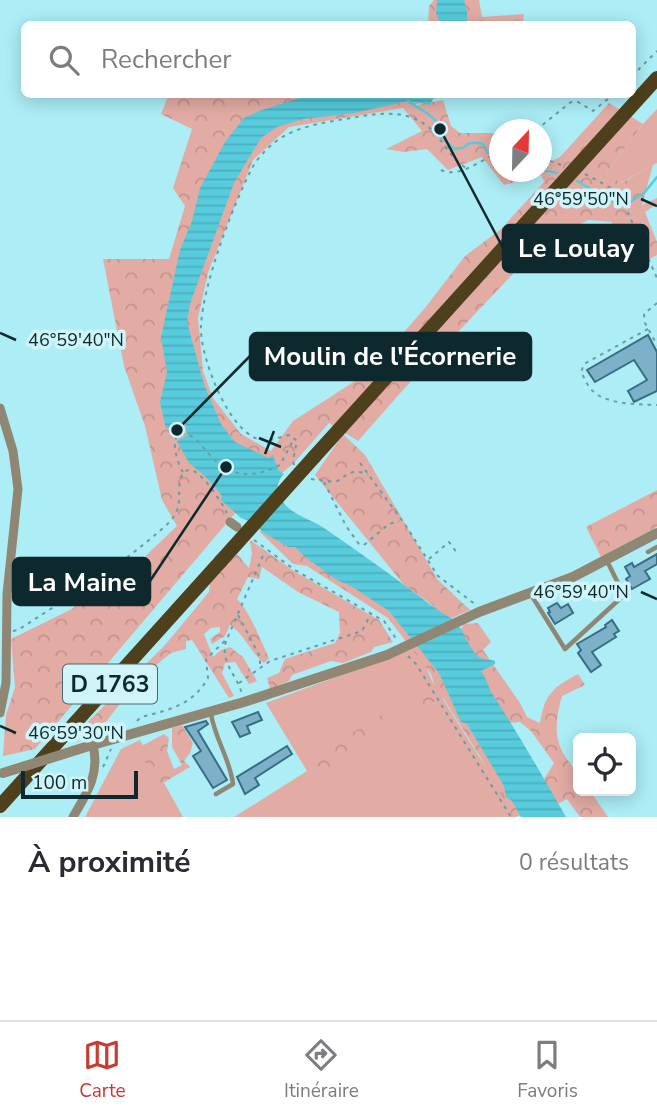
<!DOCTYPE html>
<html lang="fr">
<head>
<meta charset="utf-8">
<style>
  :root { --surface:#fff; --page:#f7f7f7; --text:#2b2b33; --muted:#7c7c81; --line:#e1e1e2; --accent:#c83a32 }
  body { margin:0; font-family:"Nunito Sans",sans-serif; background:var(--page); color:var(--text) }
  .controls { position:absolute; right:21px; bottom:21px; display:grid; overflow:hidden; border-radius:10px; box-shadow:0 4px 18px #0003 }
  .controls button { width:63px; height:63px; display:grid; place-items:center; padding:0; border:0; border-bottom:2px solid var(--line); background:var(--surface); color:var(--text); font:35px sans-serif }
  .compass { position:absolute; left:489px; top:119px; width:63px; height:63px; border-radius:50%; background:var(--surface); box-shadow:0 4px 18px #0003; rotate:22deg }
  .scale { position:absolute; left:21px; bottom:18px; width:117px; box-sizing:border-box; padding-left:7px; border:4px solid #0e292d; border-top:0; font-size:19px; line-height:24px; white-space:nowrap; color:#0e292d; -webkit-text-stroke:5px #cff5fb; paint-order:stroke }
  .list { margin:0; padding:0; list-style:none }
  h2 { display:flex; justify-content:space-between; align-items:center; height:91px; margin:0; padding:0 28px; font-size:30px }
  h2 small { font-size:23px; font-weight:400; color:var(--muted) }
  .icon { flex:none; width:38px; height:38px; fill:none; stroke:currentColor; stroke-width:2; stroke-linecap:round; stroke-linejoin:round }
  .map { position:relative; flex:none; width:657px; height:817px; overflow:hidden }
  .search { position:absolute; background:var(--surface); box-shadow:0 4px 18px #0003; left:21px; right:21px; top:21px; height:77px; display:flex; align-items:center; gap:18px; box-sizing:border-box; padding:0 24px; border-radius:10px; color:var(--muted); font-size:26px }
  .sheet { height:203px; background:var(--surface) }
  nav { display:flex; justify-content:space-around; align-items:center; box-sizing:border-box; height:98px; border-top:2px solid var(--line); background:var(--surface); font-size:19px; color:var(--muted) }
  nav a { display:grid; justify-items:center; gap:4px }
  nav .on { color:var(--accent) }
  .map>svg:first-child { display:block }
  .green { fill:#e2aca4 }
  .forest { fill:url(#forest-crowns); fill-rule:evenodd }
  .water { fill:url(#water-rules) }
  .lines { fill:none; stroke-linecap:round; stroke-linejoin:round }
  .stream { stroke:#58ccdc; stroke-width:2.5 }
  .building { fill:#7cb1c9; stroke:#386d83; stroke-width:2 }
  .path { stroke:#6a9ca2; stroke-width:2; stroke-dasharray:3.5 5; stroke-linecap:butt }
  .service { stroke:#8f8774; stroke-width:4.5 }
  .minor { stroke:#8f8774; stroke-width:9 }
  .tertiary { stroke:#8f8774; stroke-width:10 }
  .primary { stroke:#4e401c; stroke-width:14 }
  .tertiary-bridge { stroke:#8f8774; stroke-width:10 }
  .primary-bridge { stroke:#4e401c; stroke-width:14 }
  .ticks { fill:none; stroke:#0e292d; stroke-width:2.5 }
  .labels { text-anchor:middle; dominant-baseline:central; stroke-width:7; stroke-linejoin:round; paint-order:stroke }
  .shield { fill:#cff5fb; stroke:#48666b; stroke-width:2 }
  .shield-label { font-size:23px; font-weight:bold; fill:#0e292d }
  .ticks-label { font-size:18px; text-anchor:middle; fill:#0e292d; stroke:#cff5fb; stroke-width:7; stroke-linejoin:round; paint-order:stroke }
  .leader { fill:none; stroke:#0e292d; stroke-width:2.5 }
  .callout-dot { fill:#0e292d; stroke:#cff5fb; stroke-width:2.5 }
  .callout { fill:#0e292d; stroke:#0e292d; stroke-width:2.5 }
  .callout-label { font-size:26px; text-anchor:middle; font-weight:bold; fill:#fff }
</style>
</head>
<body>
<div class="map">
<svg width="657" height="817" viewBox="0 0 657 817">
  <defs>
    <pattern id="forest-crowns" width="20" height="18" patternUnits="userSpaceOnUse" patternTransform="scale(1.75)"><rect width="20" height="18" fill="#e2aca4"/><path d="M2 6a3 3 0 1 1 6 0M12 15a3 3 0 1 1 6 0" fill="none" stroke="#c1948e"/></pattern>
    <pattern id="water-rules" width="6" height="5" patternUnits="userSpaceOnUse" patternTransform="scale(1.75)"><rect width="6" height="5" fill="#58ccdc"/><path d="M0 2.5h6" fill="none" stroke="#4bafbd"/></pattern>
  </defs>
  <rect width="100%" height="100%" fill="#acedf6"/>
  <g class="green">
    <polygon points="657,109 657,163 620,183 606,173 643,124"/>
    <polygon points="417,647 434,685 517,817 234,817 307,771 266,703"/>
    <polygon points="140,740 183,817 85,817 121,749"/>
  </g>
  <g class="forest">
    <polygon points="434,0 479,0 482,17 524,14 523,24 428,24 429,6"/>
    <path d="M 190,94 L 444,95 L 411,106 L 443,100 L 451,126 L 460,133 L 499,133 L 500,172 L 542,172 L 542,166 L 560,157 L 609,103 L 643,124 L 606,173 L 621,183 L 653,165 L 642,205 L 657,198 L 657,204 L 645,212 L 657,242 L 657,255 L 643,263 L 611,222 L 589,220 L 545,240 L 403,390 L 358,441 L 329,423 L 293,464 L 242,505 L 35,749 L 3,756 L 6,715 L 15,687 L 11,639 L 70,610 L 134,567 L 177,526 L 162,500 L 145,426 L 124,366 L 103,259 L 169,259 L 185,206 L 173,188 L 192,129 L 161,114 L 168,96 ZM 403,108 L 422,131 L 386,149 L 404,152 L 427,149 L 448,170 L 482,157 L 504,185 L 541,175 L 544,182 L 501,229 L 465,256 L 425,308 L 369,372 L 293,421 L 271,451 L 241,434 L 213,398 L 203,371 L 198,318 L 208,273 L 253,160 L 289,127 Z"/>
    <polygon points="343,434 365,455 438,580 470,610 452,618 443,616 431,604 404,585 315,475"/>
    <polygon points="657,490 657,527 601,557 586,527"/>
    <path d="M 264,526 L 385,604 L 428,650 L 524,815 L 513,817 L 479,755 L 443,698 C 402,714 360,736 332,770 L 312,766 L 309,756 L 325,749 L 434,684 L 431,674 L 388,618 L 307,566 L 293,564 L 260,532 Z"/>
    <path d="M 250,540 L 294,571 L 379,620 L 393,642 L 374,647 L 371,652 L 343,663 L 331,661 L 292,675 L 289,681 L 270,689 L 267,678 L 279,673 L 285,659 L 335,643 L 340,633 L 339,612 L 298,592 L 262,567 L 259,579 L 248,577 L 237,599 C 249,610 261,641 269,658 L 264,663 C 250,652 245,635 230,625 L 225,636 L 212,644 L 210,639 L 220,632 L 220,627 L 211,628 L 204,634 L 213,657 L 221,650 L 230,647 L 243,657 L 257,681 L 249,684 L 235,662 L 225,663 L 222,673 L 234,696 L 229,698 L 192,640 L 186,641 L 186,649 L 171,653 L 139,679 L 138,689 C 132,694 125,698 120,704 C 106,720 99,739 75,735 L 165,645 L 209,592 L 210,583 L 237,554 L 249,568 L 252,554 Z"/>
    <path d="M 478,623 L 491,642 L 483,650 L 520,703 L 527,717 L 540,723 C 545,694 552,688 578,674 L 585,685 L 562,696 C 557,714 553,733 562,751 C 573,771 578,765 578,791 L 590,791 L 608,817 L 580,817 L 567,799 L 552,807 L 541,784 L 554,763 L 531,731 L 520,722 L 507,723 L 453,643 L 464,624 Z"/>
    <polygon points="182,725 193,743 190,753 184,761 190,767 158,786 138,748 164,734 169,738 167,751 174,769 182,765 172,747 172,728"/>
  </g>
  <g class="water">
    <polygon points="437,0 464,0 467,11 467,24 440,24 436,13"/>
    <path d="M 309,95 L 435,95 L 430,105 L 408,101 L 354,113 L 303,119 L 277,127 L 261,138 L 234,183 L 190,304 L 187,322 L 204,384 L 221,424 L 235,442 L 269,458 L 273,455 L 278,470 L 284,474 C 276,482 275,493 283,502 C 292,515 311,519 324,528 C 352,547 380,567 407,587 C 422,598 436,610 451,618 C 463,625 468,649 479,657 C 484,660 490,659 495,661 L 495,664 L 481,671 C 487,679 488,687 493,695 C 519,735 542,775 566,817 L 521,817 L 512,801 L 506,797 L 504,786 L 467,724 L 461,722 L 439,673 L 389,611 L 351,586 L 337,580 L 305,557 L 295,547 L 288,547 L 261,531 L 257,524 L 241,518 L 221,500 L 222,496 L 205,476 L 189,463 L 177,441 L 187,435 L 185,422 L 166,429 L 160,402 L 167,372 L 161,337 L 180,250 L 192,221 L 200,188 L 225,142 L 244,118 L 259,111 Z"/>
  </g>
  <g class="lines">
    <g class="stream">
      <path d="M 407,94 L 408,101 C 420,110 443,118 439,135 L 454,149 L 463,148 C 468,142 476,142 483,144 L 488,153"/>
      <polyline points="493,164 500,171"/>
      <polyline points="542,170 557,173"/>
      <polyline points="577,181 620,206"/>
      <polyline points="630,202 644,193 657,177"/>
    </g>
  </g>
  <g class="building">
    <polygon points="648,335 657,352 657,391 634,402 628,391 647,380 634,360 595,382 587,370"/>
    <polygon points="657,554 657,564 645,571 650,579 632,589 626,579 630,576 625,567 632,563 634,567"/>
    <polygon points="557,603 561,608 568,604 573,613 555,624 548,613 550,612 548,608"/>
    <polygon points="612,620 619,631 614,634 616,637 592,652 601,665 591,672 578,653 581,650 577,644 606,627 605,625"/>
    <polygon points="258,712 262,720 247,726 250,733 240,737 232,722"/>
    <polygon points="206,721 208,724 198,731 227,780 213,788 193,756 201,751 185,727"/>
    <polygon points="287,746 292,754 255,778 259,785 245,794 237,777"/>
  </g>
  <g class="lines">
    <g class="path">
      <polyline points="632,76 657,51"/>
      <polyline points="536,130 571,102 578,102 593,111 614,94"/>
      <polyline points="542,158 561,165"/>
      <path d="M 441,170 C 459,179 482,159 500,152"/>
      <polyline points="585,174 613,189 621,197 657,278"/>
      <polyline points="657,303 644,314 645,323 657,345"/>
      <path d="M 648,329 L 584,364 L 581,372 C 584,377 586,383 590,388 C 603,405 637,404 657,405"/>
      <polyline points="360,463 406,526 438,576 476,605"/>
      <path d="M 294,465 L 293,460 L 297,441 L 290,435 C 282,436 272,441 264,440 C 230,439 199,354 201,326 C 203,284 232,208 251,170 C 256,160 266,149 275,142 C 295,127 321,123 345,119 C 368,115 391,110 413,118 C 440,128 445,155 466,168"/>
      <path d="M 183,472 C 177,464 166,427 188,435 C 196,437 203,447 208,453 C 230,478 252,479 280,465 L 294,439"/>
      <path d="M 311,479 L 336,482 C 349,473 353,469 368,474"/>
      <polyline points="324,482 346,526 359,544 364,545 389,524 399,521"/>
      <polyline points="254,540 295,570 384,621 397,640"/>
      <polyline points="429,559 449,542 457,553"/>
      <polyline points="238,615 260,657 260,667"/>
      <path d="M 13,631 L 18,630 C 67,598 118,568 162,529 C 169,523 175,517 178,508 C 181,498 175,472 189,470 C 201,469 222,503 227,513"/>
      <path d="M 226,641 C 220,663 237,675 242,694"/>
      <polyline points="408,656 416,664 511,817"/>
      <polyline points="239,683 270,661 362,631 371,614"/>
      <path d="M 137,721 L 141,717 C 169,710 193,705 208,678 L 206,659 L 227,639 L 265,551"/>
      <polyline points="103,767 111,749"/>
    </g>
    <g class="service">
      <polyline points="648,552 657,547"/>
      <polyline points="530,593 565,649 624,595 607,561"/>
      <path d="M 211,714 C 215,739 230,759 233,784 L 216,794"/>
    </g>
    <g class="minor">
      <polyline points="0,408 13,451 18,489 7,594 6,683 0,713"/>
      <polyline points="230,522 237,527"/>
      <path d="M 73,817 C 87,793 100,774 93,745"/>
    </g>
    <polyline class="tertiary" points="89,746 244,702 387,655 479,612 573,577 657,533"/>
    <g class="primary">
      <polyline points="315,456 657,78"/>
      <polyline points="0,806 221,561"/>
    </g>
    <polyline class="tertiary-bridge" points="3,773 89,746"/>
    <polyline class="primary-bridge" points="221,561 315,456"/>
  </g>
  <path class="ticks" d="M 641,199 L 657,206M 0,333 L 16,340M 259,438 L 281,447M 265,454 L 274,431M 641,592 L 657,599M 0,726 L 16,733"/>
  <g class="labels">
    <rect class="shield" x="63" y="664.5" width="94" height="39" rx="5"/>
    <g class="shield-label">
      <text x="110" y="684">D 1763</text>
    </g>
  </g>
  <g class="ticks-label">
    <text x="581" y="205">46°59'50"N</text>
    <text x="76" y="346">46°59'40"N</text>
    <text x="581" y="598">46°59'40"N</text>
    <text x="76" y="739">46°59'30"N</text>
  </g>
  <path class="leader" d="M440 129L503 248M177 430L250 356M226 467L150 581"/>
  <g class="callout-dot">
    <circle cx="440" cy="129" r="7"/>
    <circle cx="177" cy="430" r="7"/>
    <circle cx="226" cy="467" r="7"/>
  </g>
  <g class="callout">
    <rect x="503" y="225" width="145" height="47" rx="7"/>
    <rect x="250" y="333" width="281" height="47" rx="7"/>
    <rect x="13" y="558" width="137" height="47" rx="7"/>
  </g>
  <g class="callout-label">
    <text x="576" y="257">Le Loulay</text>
    <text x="390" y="365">Moulin de l'Écornerie</text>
    <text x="82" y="591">La Maine</text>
  </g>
</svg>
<div class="controls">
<button><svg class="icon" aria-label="locate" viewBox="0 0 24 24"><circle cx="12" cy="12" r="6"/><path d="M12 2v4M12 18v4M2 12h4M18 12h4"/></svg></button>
</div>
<svg class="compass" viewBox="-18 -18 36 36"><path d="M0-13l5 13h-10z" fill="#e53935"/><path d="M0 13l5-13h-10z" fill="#7c7c81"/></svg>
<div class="scale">100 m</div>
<div class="search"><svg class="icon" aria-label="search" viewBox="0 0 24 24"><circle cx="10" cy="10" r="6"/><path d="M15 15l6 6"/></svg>Rechercher</div>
</div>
<section class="sheet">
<h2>À proximité<small>0 résultats</small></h2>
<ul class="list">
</ul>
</section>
<nav>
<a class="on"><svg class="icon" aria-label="map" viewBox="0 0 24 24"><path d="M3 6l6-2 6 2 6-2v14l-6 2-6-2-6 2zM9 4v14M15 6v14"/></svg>Carte</a>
<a><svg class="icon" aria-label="directions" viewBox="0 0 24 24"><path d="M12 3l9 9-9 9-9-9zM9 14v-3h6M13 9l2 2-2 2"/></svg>Itinéraire</a>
<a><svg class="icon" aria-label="saved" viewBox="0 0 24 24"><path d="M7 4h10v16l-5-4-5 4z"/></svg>Favoris</a>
</nav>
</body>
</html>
